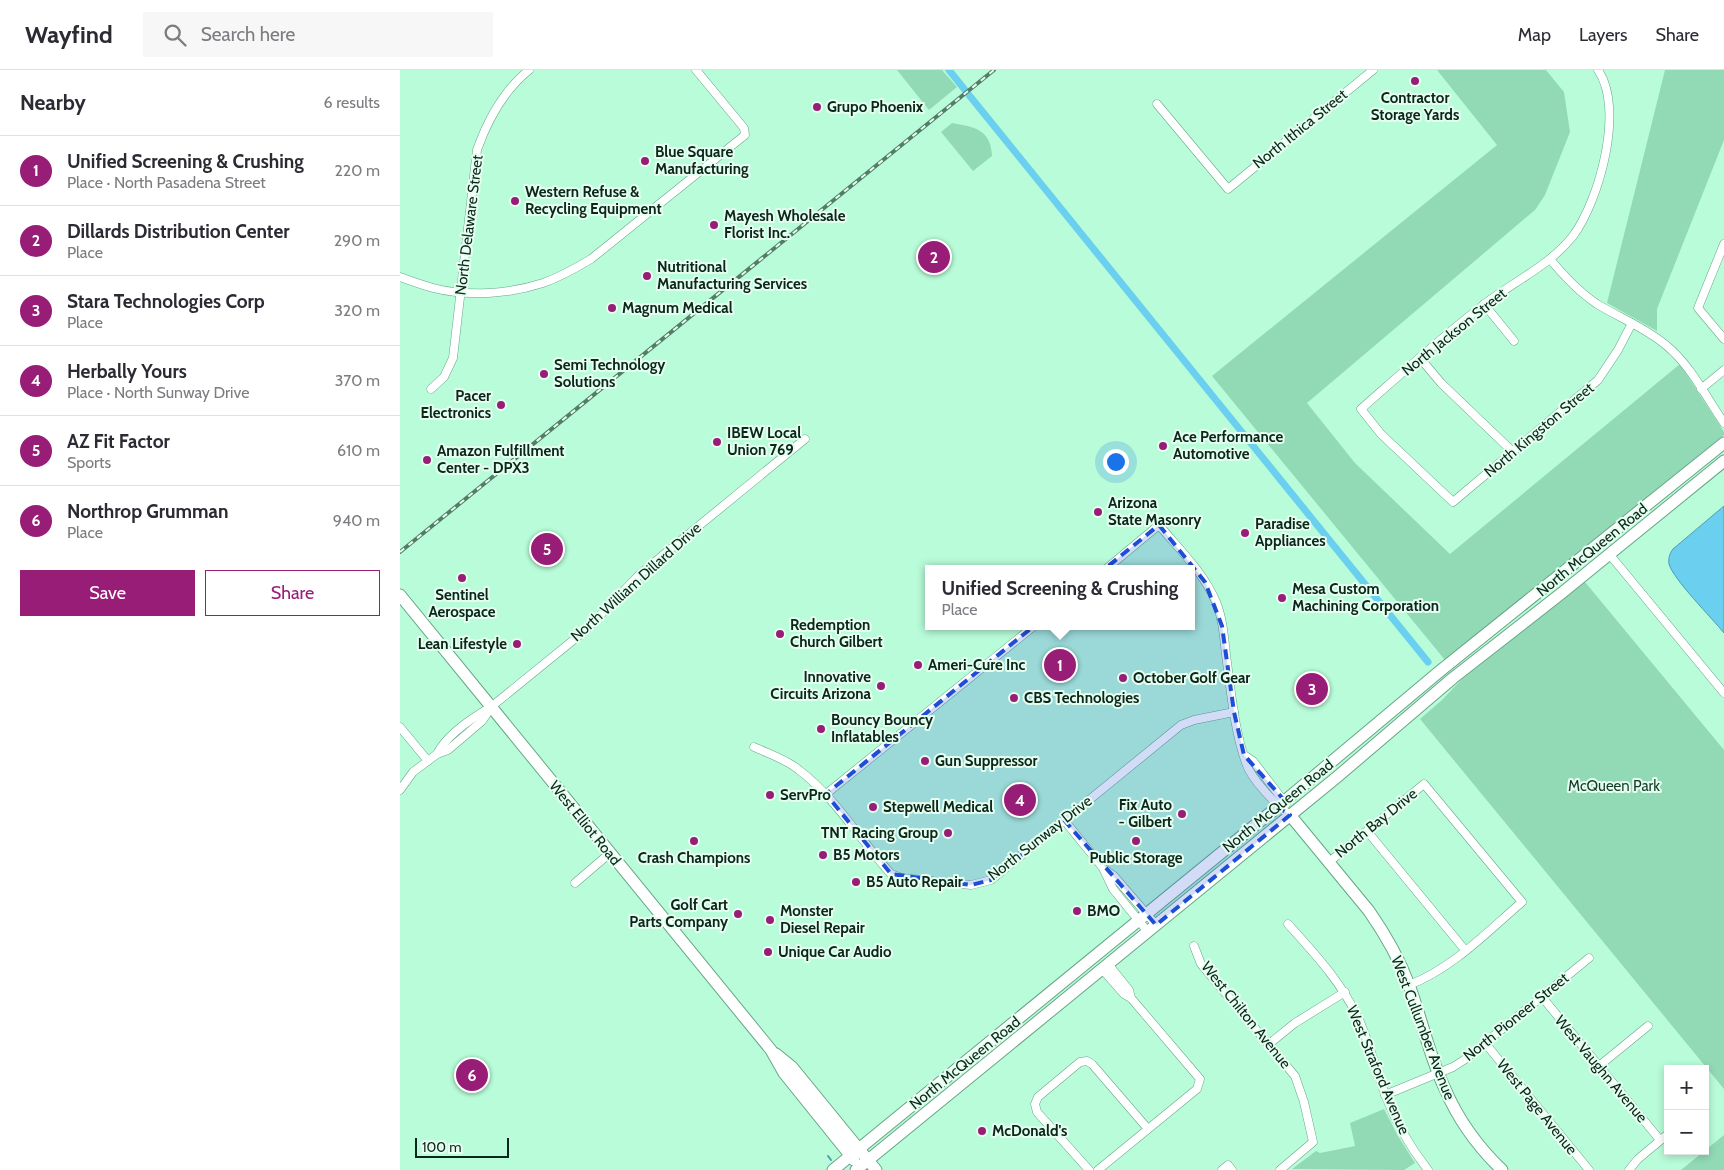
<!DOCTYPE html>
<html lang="en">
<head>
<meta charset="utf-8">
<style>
  :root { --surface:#fff; --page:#f7f7f7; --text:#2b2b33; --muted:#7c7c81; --line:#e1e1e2; --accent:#981d77 }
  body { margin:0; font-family:Cabin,sans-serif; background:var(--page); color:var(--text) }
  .controls { position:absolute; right:15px; bottom:15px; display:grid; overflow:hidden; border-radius:0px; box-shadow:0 2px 8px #0003 }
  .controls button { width:45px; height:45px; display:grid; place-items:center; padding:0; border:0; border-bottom:1px solid var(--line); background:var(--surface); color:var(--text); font:25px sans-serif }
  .scale { position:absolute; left:15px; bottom:12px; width:94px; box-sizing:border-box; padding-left:5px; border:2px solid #0b261a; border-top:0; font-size:14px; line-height:18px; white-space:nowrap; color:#0b261a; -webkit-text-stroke:4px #e5fef0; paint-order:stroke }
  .you { position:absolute; left:715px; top:391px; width:18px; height:18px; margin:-12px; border:4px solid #fff; border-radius:50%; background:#1a73e8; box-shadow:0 0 0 8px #1a73e833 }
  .badge { display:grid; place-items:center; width:32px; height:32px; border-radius:50%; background:var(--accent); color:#fff; font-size:16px; font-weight:700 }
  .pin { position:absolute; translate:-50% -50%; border:2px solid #fff; box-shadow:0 1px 5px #0006 }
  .popup { position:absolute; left:525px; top:495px; width:270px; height:65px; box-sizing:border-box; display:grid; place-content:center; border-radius:0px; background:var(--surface); filter:drop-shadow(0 1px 4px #0005); font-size:16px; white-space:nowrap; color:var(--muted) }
  .popup b { font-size:19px; color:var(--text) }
  .popup::after { content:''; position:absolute; left:50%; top:100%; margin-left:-10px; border:10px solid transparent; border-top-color:var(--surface) }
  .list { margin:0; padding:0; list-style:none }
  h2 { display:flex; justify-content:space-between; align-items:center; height:65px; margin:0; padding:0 20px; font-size:21px }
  h2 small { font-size:16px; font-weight:400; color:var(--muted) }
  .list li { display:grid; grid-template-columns:32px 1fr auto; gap:15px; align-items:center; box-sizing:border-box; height:70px; padding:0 20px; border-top:1px solid var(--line) }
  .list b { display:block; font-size:19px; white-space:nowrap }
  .list p { margin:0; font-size:16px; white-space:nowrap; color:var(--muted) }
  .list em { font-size:16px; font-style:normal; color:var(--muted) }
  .actions { display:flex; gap:10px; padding:15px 20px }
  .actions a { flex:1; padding:11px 0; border:1px solid var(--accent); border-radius:0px; text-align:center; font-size:18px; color:var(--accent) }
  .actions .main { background:var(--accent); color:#fff }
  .icon { flex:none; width:28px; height:28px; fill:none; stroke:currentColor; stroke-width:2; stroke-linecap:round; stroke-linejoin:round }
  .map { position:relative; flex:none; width:1324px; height:1100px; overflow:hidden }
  header { display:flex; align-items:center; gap:30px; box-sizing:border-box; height:70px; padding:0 25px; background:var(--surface); border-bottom:1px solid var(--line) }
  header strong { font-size:24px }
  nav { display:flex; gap:28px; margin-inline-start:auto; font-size:18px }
  .search { width:350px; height:45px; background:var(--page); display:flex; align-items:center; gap:12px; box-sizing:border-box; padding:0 18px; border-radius:0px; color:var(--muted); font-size:19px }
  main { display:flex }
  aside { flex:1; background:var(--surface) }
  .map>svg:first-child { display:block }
  .green { fill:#92dab5 }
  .water { fill:#6bcff0; stroke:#4e9cb0 }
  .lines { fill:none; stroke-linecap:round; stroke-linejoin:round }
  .stream { stroke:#4e9cb0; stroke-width:2 }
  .canal { stroke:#6bcff0; stroke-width:7 }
  .street-casing { stroke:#66a686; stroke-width:9 }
  .secondary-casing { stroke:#66a686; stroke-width:13 }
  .street { stroke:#fff; stroke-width:8 }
  .secondary { stroke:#fff; stroke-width:11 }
  .rail-casing { stroke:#527e68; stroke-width:4 }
  .rail { stroke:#e5fef0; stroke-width:2; stroke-dasharray:5.5; stroke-linecap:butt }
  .marked { fill:#1d4ed8; fill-opacity:0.2; stroke:#1d4ed8; stroke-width:4; stroke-dasharray:10 6; stroke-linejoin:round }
  .poi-dot { fill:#981d77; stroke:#e5fef0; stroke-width:2 }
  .labels { text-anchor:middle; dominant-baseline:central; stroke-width:4; stroke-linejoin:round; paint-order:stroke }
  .poi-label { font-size:15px; font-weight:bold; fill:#0b261a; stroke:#e5fef0; text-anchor:start }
  .street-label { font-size:15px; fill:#0b261a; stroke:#e5fef0 }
  .park-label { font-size:15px; fill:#153b2a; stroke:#e5fef0 }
</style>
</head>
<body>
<header>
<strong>Wayfind</strong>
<div class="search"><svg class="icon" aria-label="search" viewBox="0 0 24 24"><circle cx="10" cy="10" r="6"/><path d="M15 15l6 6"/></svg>Search here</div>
<nav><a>Map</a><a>Layers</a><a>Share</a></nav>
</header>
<main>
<aside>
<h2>Nearby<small>6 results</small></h2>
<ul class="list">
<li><span class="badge">1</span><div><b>Unified Screening &amp; Crushing</b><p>Place · North Pasadena Street</p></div><em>220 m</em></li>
<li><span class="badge">2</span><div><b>Dillards Distribution Center</b><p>Place</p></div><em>290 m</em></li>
<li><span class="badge">3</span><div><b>Stara Technologies Corp</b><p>Place</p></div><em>320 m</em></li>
<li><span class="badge">4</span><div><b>Herbally Yours</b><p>Place · North Sunway Drive</p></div><em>370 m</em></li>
<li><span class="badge">5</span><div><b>AZ Fit Factor</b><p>Sports</p></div><em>610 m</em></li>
<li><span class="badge">6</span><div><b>Northrop Grumman</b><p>Place</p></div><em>940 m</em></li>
</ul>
<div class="actions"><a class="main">Save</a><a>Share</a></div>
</aside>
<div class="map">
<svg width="1324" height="1100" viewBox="0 0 1324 1100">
  <rect width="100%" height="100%" fill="#b9fcd9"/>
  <g class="green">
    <polygon points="497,0 542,0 557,17 529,40"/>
    <polygon points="1037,0 1146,0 1164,22 1170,62 1145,125 1135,140 907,333 955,393 1050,484 1280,294 1324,362 1324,365 1045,590 812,306 1097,75"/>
    <polygon points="1265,0 1324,0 1324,70 1257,239 1257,261 1207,233"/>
    <path d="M 552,53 C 574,57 591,59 592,86 L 573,101 L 541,62 Z"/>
    <polygon points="1185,512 1324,680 1324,1019 1020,649 1042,630 1061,610"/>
    <polygon points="984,1039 998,1066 1015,1093 1004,1100 892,1099 916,1081 920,1083 955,1076 950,1053"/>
    <polygon points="1324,1065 1324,1100 1281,1100"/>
  </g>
  <path class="water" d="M 1324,436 L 1324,563 C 1312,548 1273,509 1269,494 C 1268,488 1270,483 1273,479 Z"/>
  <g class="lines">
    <polyline class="stream" points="428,1086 431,1090"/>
    <g class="canal">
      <polyline points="549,0 565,20"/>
      <polyline points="569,25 1028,592"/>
    </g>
    <g class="street-casing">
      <g id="street">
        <path d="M 1198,0 C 1225,39 1199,131 1173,166 C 1150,195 1115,211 1086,233 C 1043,266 1002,303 961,339 L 981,364 L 1053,432 L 1198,310 L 1218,280 L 1232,253"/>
        <polyline points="757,34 828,119 973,0"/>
        <polyline points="1324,174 1298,238 1324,269"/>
        <path d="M 1150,189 C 1164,206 1179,222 1197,234 C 1220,248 1246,258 1267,276 C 1291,296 1306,327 1324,353"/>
        <path d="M 0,207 C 11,211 22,215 33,218 C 68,227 109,224 143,213 C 160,207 176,198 191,189 L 345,65 L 344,58 L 296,0"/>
        <polyline points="1084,234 1114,271"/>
        <polyline points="1020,288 1041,313 1113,382"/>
        <path d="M 31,319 L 44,307 L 53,288 L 77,80 C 88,49 103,21 129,0"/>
        <polyline points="1301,319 1324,300"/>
        <polyline points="1210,485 1324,623"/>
        <path d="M 706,499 L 759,455 C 779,479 804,503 816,532 C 823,549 824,567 826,585 C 831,621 834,659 846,693 C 851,709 877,736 890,745"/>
        <polyline points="0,657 28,691"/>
        <path d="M 354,677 C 369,684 386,689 399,700 C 436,728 460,770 491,804 L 502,808 L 571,815 L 591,810 L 781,655 L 794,650 L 834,642"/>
        <path d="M 37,684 C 47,664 72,648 91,637 L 187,559 L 238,506 L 268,481 L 405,369"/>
        <polyline points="844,685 853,691 886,734"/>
        <polyline points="0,720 13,702 37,684 48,680 82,651 90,639"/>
        <polyline points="426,724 634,556"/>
        <polyline points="664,750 703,798 713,819 748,862"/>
        <polyline points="967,761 1065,880"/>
        <path d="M 929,792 L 1024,714 L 1122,832 C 1087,862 1053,898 1009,915"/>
        <polyline points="704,799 714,806 756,855"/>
        <polyline points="175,813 210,783"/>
        <path d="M 888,854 C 916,885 943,914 960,952 C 970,976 976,1000 985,1024 C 995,1051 1010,1077 1028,1100"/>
        <polyline points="794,876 801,894 895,1006 904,1032 913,1072 880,1100"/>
        <polyline points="708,894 729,920 731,928"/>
        <polyline points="1142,927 1260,1070"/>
        <polyline points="1085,973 1189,1100"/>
        <polyline points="869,974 895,953 945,922"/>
        <polyline points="1199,996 1248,956"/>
        <polyline points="985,1025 1053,997 1064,990 1189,888"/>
        <polyline points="689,1100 637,1042 635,1034 638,1027 680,992 687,991 692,994 748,1059"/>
        <polyline points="698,1100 797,1019 800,1009 731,928 724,924 702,899"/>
        <polyline points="822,1100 828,1095 832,1100"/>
        <polyline points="1229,1100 1238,1089 1268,1064"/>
      </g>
    </g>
    <g class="secondary-casing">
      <g id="secondary">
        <polyline points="0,525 371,980 384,1003 454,1090"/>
        <path d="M 890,745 L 969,841 C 985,864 999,888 1009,915 C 1022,949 1029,986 1045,1019 C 1058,1049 1078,1077 1102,1100"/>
        <polyline points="376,984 392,997 476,1100"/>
        <polyline points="433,1100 881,734 1040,601 1324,373"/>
        <polyline points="456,1100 937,707 1053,608 1163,522 1324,391"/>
      </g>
    </g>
    <use href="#street" class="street"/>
    <use href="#secondary" class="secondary"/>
    <g class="rail-casing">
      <polyline id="rail" points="0,482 594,0"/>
    </g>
    <use href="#rail" class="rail"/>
  </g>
  <path class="marked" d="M 759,455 L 805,512 L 822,556 L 834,642 L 844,685 L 885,731 L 878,737 L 890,745 L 756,855 L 664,750 L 591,810 L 571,815 L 491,804 L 426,724 Z"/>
  <g class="poi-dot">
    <circle cx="1015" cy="11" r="5"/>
    <circle cx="417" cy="37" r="5"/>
    <circle cx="245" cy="91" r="5"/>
    <circle cx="115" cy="131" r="5"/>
    <circle cx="314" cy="155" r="5"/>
    <circle cx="247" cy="206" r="5"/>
    <circle cx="212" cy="238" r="5"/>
    <circle cx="144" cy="304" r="5"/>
    <circle cx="101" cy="335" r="5"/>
    <circle cx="317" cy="372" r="5"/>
    <circle cx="763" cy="376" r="5"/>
    <circle cx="27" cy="390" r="5"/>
    <circle cx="698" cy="442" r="5"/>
    <circle cx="845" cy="463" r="5"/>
    <circle cx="62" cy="508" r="5"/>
    <circle cx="882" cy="528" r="5"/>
    <circle cx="380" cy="564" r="5"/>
    <circle cx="117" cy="574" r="5"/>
    <circle cx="518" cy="595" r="5"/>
    <circle cx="723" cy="608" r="5"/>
    <circle cx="481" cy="616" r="5"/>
    <circle cx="614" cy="628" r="5"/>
    <circle cx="421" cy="659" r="5"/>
    <circle cx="525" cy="691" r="5"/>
    <circle cx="370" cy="725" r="5"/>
    <circle cx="473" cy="737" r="5"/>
    <circle cx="782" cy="744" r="5"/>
    <circle cx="548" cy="763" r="5"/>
    <circle cx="294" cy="771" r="5"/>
    <circle cx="736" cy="771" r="5"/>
    <circle cx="423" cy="785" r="5"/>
    <circle cx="456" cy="812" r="5"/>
    <circle cx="677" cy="841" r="5"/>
    <circle cx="338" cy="844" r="5"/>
    <circle cx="370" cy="850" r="5"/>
    <circle cx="368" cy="882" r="5"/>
    <circle cx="582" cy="1061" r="5"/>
  </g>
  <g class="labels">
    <g class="poi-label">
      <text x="1015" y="28" text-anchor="middle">Contractor<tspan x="1015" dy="17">Storage Yards</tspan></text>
      <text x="427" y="37">Grupo Phoenix</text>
      <text x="255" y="82">Blue Square<tspan x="255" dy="17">Manufacturing</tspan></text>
      <text x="125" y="122">Western Refuse &amp;<tspan x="125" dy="17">Recycling Equipment</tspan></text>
      <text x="324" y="146">Mayesh Wholesale<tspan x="324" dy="17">Florist Inc.</tspan></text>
      <text x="257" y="197">Nutritional<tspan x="257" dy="17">Manufacturing Services</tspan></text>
      <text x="222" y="238">Magnum Medical</text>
      <text x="154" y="295">Semi Technology<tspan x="154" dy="17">Solutions</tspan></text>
      <text x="91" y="326" text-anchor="end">Pacer<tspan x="91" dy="17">Electronics</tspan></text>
      <text x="327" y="363">IBEW Local<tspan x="327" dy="17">Union 769</tspan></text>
      <text x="773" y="367">Ace Performance<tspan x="773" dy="17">Automotive</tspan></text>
      <text x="37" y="381">Amazon Fulfillment<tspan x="37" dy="17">Center - DPX3</tspan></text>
      <text x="708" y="433">Arizona<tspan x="708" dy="17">State Masonry</tspan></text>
      <text x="855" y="454">Paradise<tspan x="855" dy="17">Appliances</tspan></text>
      <text x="892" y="519">Mesa Custom<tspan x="892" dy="17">Machining Corporation</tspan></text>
      <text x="62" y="525" text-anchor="middle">Sentinel<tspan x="62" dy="17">Aerospace</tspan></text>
      <text x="390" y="555">Redemption<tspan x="390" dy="17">Church Gilbert</tspan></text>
      <text x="107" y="574" text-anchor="end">Lean Lifestyle</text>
      <text x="528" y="595">Ameri-Cure Inc</text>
      <text x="471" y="607" text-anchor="end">Innovative<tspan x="471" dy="17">Circuits Arizona</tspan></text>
      <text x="733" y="608">October Golf Gear</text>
      <text x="624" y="628">CBS Technologies</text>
      <text x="431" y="650">Bouncy Bouncy<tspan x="431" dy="17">Inflatables</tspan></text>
      <text x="535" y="691">Gun Suppressor</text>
      <text x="380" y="725">ServPro</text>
      <text x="772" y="735" text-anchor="end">Fix Auto<tspan x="772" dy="17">- Gilbert</tspan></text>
      <text x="483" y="737">Stepwell Medical</text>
      <text x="538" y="763" text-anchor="end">TNT Racing Group</text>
      <text x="433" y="785">B5 Motors</text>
      <text x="294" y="788" text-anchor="middle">Crash Champions</text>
      <text x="736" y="788" text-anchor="middle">Public Storage</text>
      <text x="466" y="812">B5 Auto Repair</text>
      <text x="328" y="835" text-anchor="end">Golf Cart<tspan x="328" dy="17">Parts Company</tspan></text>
      <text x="380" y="841">Monster<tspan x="380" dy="17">Diesel Repair</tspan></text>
      <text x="687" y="841">BMO</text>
      <text x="378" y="882">Unique Car Audio</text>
      <text x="592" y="1061">McDonald's</text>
    </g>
    <g class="street-label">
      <text transform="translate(900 59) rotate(-39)">North Ithica Street</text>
      <text transform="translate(69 155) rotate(-83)">North Delaware Street</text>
      <text transform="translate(1054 262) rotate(-39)">North Jackson Street</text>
      <text transform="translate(1139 360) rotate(-40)">North Kingston Street</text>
      <text transform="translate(1192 480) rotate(-39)">North McQueen Road</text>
      <text transform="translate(236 512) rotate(-42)">North William Dillard Drive</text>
      <text transform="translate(878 736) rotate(-39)">North McQueen Road</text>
      <text transform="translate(185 753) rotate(51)">West Elliot Road</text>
      <text transform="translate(976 753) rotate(-39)">North Bay Drive</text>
      <text transform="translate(640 768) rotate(-38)">North Sunway Drive</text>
      <text transform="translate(846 945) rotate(51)">West Chilton Avenue</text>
      <text transform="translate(1116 947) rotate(-39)">North Pioneer Street</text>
      <text transform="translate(1023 958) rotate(69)">West Cullumber Avenue</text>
      <text transform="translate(565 993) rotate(-39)">North McQueen Road</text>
      <text transform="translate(1201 999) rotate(50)">West Vaughn Avenue</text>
      <text transform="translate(978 1000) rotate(67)">West Straford Avenue</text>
      <text transform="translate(1137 1037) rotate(51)">West Page Avenue</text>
    </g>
    <g class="park-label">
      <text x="1214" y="716">McQueen Park</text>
    </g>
  </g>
</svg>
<div class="controls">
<button>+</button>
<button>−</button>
</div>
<div class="scale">100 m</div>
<div class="you"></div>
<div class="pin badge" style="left:660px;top:595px">1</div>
<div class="popup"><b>Unified Screening &amp; Crushing</b>Place</div>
<div class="pin badge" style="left:534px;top:187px">2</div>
<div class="pin badge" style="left:912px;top:619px">3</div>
<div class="pin badge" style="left:620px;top:730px">4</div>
<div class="pin badge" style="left:147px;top:479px">5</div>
<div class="pin badge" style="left:72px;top:1005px">6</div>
</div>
</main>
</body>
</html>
